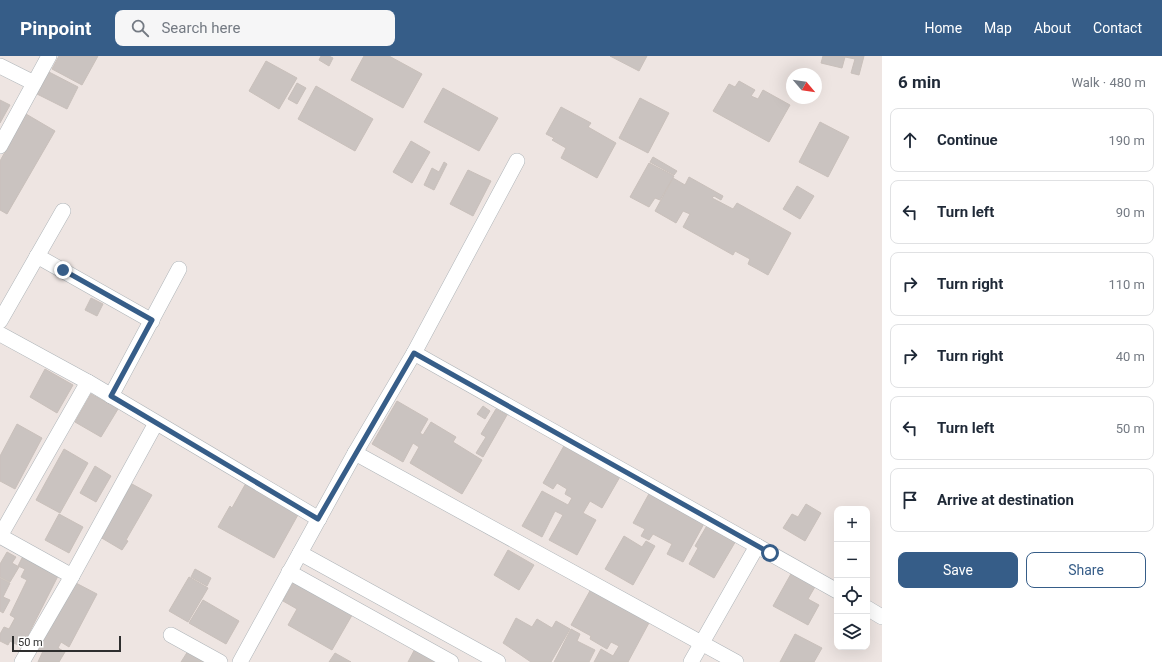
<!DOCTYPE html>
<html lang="en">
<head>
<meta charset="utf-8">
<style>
  :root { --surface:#fff; --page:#f6f6f7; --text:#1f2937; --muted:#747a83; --line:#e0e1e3; --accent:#365d88 }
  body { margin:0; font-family:Roboto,sans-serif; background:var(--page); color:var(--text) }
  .controls { position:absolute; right:12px; bottom:12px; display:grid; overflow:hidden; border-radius:8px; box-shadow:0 4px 16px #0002 }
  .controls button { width:36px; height:36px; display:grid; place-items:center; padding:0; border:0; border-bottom:1px solid var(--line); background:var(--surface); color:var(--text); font:20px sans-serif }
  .compass { position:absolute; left:786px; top:12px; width:36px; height:36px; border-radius:50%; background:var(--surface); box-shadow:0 4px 16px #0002; rotate:119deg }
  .scale { position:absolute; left:12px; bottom:10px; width:109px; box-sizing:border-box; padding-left:4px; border:2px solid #2e2e2e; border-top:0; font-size:11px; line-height:14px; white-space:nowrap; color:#2e2e2e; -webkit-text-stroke:3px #fff; paint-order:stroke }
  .stop { position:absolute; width:12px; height:12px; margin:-9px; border:3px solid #365d88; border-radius:50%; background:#fff }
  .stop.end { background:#365d88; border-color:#fff; box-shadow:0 1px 4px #0008 }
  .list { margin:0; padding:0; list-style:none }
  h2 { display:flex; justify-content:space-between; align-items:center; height:52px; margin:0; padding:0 16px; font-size:17px }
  h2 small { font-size:13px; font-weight:400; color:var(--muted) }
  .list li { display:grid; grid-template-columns:26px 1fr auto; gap:12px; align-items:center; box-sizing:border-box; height:64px; margin:0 8px 8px; padding:0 8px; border:1px solid var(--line); border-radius:8px }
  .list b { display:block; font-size:15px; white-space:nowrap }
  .list em { font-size:13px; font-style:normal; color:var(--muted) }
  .actions { display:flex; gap:8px; padding:12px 16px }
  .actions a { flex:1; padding:9px 0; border:1px solid var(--accent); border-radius:8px; text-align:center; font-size:14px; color:var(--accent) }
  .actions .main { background:var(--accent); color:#fff }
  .icon { flex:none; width:22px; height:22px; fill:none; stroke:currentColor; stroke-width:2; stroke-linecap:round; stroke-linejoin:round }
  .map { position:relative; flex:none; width:882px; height:606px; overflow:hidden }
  header { display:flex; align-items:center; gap:24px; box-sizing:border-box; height:56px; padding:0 20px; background:var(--accent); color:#fff }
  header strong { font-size:19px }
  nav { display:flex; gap:22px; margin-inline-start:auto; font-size:14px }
  .search { width:280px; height:36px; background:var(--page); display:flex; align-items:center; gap:10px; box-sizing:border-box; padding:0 14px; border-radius:8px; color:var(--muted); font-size:15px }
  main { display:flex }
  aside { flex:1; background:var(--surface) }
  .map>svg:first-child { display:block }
  .building { fill:#cac3c0; stroke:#c9c0bb }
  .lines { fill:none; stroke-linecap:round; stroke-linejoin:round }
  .street-casing { stroke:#aeb4b8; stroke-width:16 }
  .street { stroke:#fff; stroke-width:15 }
  .route { stroke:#365d88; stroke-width:5 }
</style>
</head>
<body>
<header>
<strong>Pinpoint</strong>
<div class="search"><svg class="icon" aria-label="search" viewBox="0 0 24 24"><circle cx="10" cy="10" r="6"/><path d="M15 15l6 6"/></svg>Search here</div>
<nav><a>Home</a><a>Map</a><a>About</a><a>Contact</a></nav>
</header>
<main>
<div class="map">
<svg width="882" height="606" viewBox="0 0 882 606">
  <rect width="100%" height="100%" fill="#eee5e2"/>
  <g class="building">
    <polygon points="59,0 98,0 82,29 52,13"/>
    <polygon points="321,0 329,0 333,2 329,10 319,4"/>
    <polygon points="364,0 389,0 422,18 403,52 351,24"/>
    <polygon points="610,0 647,0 639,15"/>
    <polygon points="823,0 864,0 859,19 851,17 855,3 845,1 842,12 821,7"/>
    <polygon points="266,5 297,22 279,53 249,35"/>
    <polygon points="49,16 78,31 67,53 37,38"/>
    <polygon points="739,25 755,34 751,40 758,43 763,34 790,49 769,86 713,55 729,28 735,31"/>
    <polygon points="297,27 306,32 297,48 288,43"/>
    <polygon points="316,30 373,63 355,95 298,63"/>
    <polygon points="443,32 498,62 479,95 424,66"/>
    <polygon points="640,42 669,57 648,97 619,82"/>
    <polygon points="0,44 10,49 0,67"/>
    <polygon points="561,51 591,67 588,71 616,87 597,122 561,102 566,92 552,84 554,82 546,78"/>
    <polygon points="26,58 55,75 7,158 0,154 0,105"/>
    <polygon points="820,66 849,81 828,121 799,106"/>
    <polygon points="411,85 430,96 412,127 393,116"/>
    <polygon points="653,101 677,115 674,119 650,106"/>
    <polygon points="444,106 447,108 434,134 424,129 432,112 439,116"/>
    <polygon points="649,107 674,120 660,144 655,142 649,151 630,141"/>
    <polygon points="468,114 491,125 473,160 450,148"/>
    <polygon points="689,121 723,140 721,144 714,140 712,142 733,153 737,147 791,177 768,219 748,208 750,203 735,195 733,199 683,171 690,158 683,155 676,167 655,155 673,122 685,129"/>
    <polygon points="797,130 814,140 800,163 783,153"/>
    <polygon points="91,242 103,248 97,260 85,254"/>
    <polygon points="45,313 73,329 57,357 30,341"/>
    <polygon points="91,338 118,353 101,381 75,366"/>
    <polygon points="397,345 428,363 420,377 423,379 431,366 456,381 453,386 482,404 462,438 410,407 419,391 413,387 403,406 372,388"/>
    <polygon points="483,350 490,355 485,363 477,358"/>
    <polygon points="496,353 507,359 483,401 476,397 486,381 481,378"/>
    <polygon points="17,368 42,382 15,433 0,425 0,400"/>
    <polygon points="565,388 621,419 602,452 590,445 583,457 596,464 577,499 549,484 563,459 555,455 542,481 522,470 542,435 568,449 572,442 565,438 567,433 557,427 553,433 543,427"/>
    <polygon points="64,393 88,407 60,457 36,444"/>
    <polygon points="95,410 111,420 96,446 80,437"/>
    <polygon points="246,427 299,457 274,502 218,471 230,450 232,452"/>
    <polygon points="132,428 152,439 126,484 128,485 122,494 100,481"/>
    <polygon points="651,434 706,464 683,506 667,498 672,488 653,478 649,484 641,480 645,473 633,467"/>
    <polygon points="806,448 821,457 805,485 783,472 792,458 798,461"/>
    <polygon points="59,458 83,471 69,497 45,484"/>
    <polygon points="709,466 737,483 714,522 689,508 698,492 695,490"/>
    <polygon points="624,480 642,491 646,485 655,490 633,529 605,513"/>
    <polygon points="508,494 534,509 519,534 494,519"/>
    <polygon points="7,496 16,501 12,507 19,511 10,526 0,521 0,508"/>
    <polygon points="23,500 59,518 22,591 10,585 8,589 0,585 0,578 4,571 9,573 15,562 10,559 27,524 21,521 25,513 18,510"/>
    <polygon points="195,513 211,522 207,530 191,521"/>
    <polygon points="792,516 816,529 808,543 819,549 808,569 773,550"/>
    <polygon points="189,521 208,532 188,566 169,555"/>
    <polygon points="0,522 10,527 3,541 10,544 3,557 0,555"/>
    <polygon points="296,522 355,554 332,594 288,569 297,553 283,545"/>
    <polygon points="74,526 97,538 69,591 61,586 58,592 65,596 59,606 38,606 43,595 38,593"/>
    <polygon points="591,533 650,565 628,606 594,606 601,593 613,600 619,590 611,586 607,593 590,583 591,580 571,569"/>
    <polygon points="203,544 239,565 226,588 189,567"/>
    <polygon points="516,562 532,571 537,563 552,572 556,565 570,573 551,606 531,606 503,587"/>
    <polygon points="571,573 580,578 577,585 595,594 589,606 554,606"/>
    <polygon points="795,578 822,592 814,606 780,606"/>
    <polygon points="416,591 443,606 408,606"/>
    <polygon points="188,595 207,606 181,606"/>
    <polygon points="335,597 351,606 329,606"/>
  </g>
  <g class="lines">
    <g class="street-casing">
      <g id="street">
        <polyline points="0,10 34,27"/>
        <polyline points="0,90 49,0"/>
        <polyline points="37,200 152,265"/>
        <polyline points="0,265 63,155"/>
        <polyline points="0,278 88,326 319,463"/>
        <polyline points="414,297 837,535"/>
        <polyline points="111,340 179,213"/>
        <polyline points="355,397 736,606"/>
        <polyline points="0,480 88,326"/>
        <polyline points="0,480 72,520"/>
        <polyline points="300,497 498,606"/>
        <polyline points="289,516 451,606"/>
        <polyline points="867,552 882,561"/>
        <polyline points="171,579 220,606"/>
        <polyline points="22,606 72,520 156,367"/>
        <polyline points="240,606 355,397 414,297 517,105"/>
        <polyline points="691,606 757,490"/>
      </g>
    </g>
    <use href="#street" class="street"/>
  </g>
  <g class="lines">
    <polyline class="route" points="63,214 152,264 111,340 318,463 414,297 770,497"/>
  </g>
</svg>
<div class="controls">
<button>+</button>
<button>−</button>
<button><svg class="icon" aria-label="locate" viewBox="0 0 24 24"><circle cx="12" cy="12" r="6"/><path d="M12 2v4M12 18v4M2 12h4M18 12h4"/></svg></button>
<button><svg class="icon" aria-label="layers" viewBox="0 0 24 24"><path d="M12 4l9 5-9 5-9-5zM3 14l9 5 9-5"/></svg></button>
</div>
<svg class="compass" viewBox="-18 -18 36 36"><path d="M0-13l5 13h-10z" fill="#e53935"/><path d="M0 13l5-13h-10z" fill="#747a83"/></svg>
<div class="scale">50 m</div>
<div class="stop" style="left:770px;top:497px"></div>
<div class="stop end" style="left:63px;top:214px"></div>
</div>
<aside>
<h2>6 min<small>Walk · 480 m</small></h2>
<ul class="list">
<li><svg class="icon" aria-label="ahead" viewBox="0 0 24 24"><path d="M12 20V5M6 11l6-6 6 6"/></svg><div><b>Continue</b></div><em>190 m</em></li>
<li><svg class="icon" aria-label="left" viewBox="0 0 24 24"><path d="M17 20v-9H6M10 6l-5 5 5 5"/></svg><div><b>Turn left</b></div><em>90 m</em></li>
<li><svg class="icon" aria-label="right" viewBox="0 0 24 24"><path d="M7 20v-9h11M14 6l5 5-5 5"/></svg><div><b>Turn right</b></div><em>110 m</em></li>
<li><svg class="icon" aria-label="right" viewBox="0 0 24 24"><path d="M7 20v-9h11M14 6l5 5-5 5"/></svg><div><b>Turn right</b></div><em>40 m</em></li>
<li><svg class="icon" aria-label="left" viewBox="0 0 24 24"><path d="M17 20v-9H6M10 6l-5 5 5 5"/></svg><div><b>Turn left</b></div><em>50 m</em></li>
<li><svg class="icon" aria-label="arrive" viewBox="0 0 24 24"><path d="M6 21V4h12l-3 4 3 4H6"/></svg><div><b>Arrive at destination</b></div></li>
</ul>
<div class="actions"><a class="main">Save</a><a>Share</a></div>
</aside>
</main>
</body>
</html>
